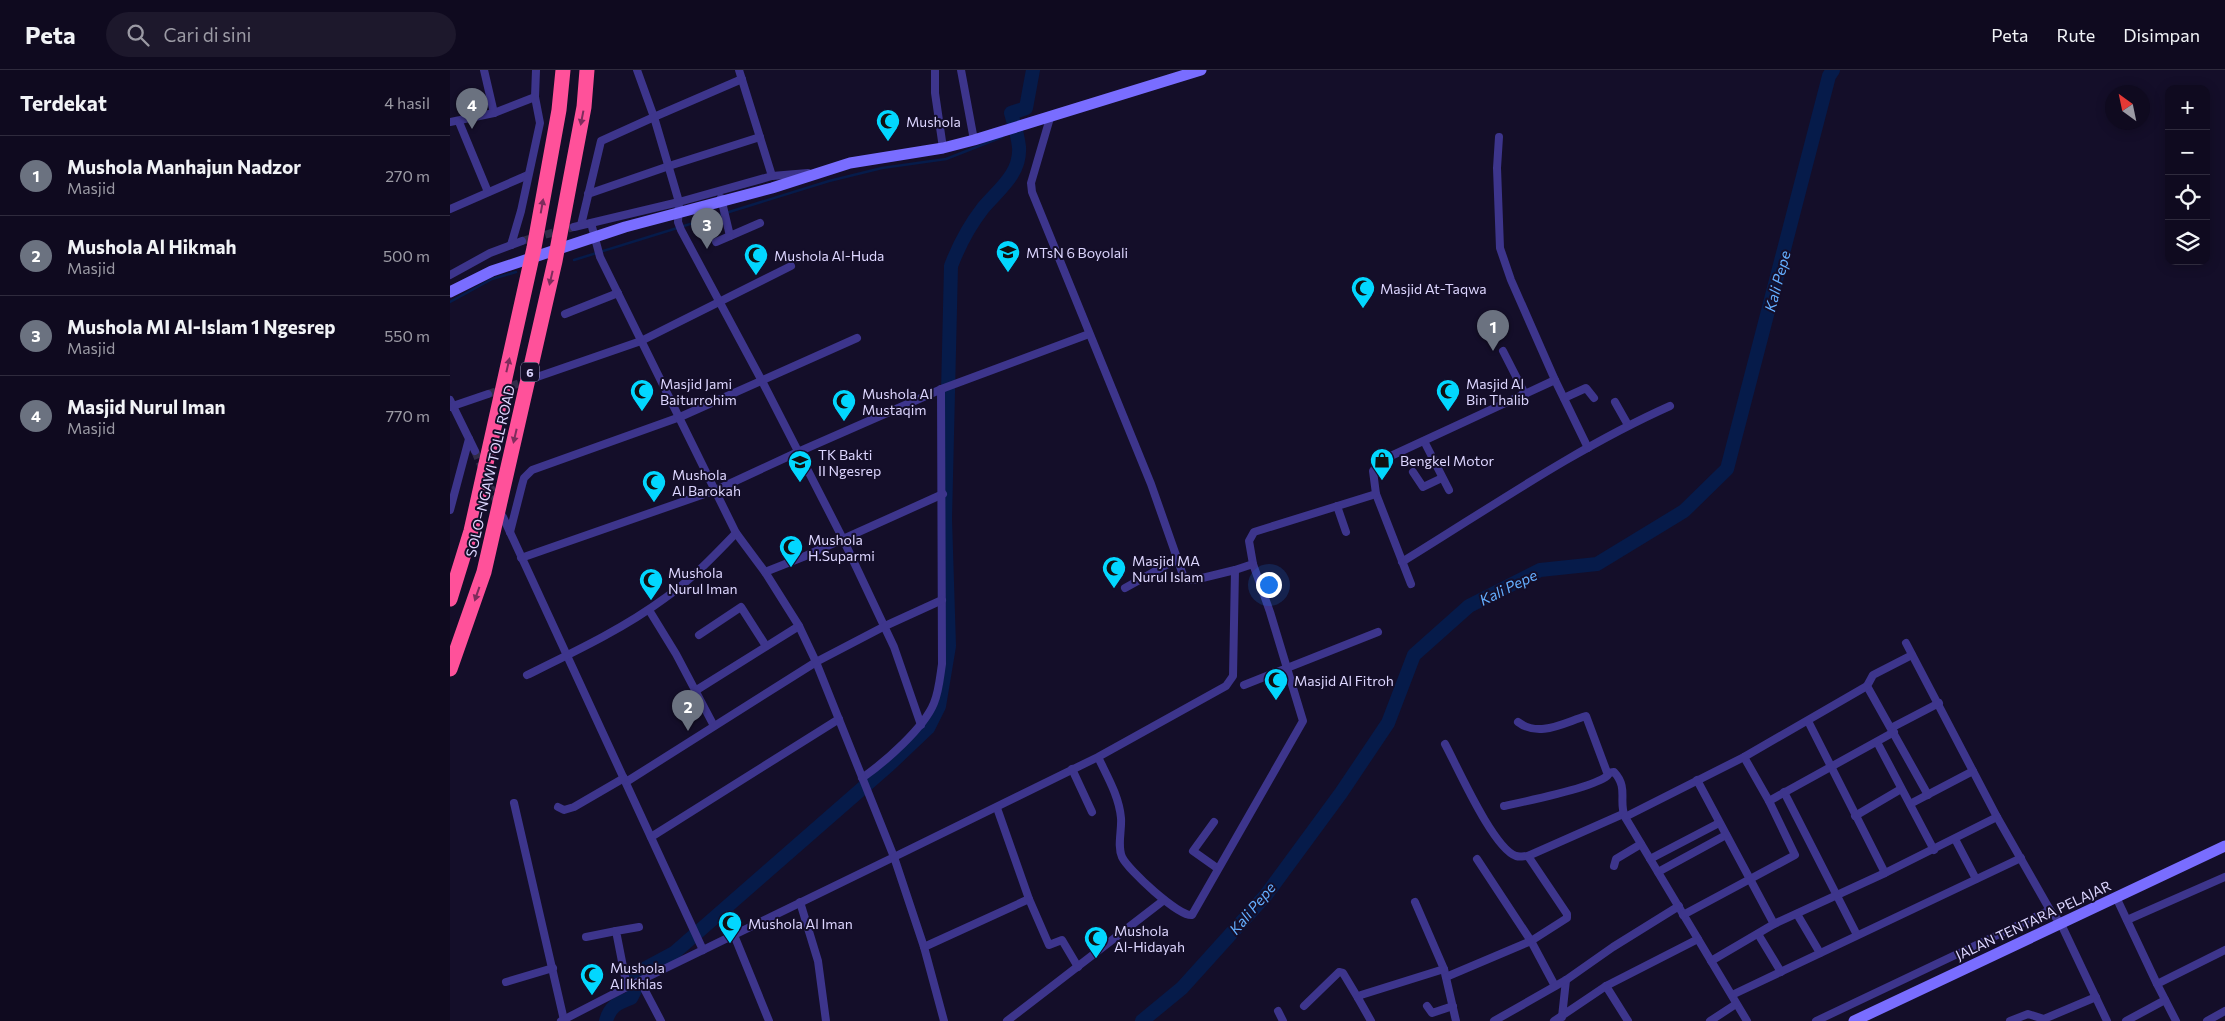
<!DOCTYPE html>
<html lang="id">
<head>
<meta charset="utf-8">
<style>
  :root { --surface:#0f0a1f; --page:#1d182c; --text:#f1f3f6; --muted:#9b9aa4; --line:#2f2b3d; --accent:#02d7ff }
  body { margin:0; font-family:Commissioner,sans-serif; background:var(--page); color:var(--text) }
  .controls { position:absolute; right:15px; top:15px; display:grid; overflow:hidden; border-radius:10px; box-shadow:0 2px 12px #0003 }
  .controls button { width:45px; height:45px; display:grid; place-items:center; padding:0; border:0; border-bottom:1px solid var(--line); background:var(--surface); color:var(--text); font:25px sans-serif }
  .compass { position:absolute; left:1655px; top:15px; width:45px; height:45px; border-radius:50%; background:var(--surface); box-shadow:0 2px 12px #0003; rotate:327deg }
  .you { position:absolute; left:818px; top:514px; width:18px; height:18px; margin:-12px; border:4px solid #fff; border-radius:50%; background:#1a73e8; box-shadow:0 0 0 8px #1a73e833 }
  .badge { display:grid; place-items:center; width:32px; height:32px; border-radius:50%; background:var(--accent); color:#fff; font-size:16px; font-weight:700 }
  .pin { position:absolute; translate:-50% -41px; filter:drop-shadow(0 1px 2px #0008) }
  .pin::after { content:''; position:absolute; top:26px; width:18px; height:15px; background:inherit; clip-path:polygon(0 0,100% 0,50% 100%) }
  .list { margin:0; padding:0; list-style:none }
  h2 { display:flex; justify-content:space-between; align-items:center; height:65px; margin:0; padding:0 20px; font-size:21px }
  h2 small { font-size:16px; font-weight:400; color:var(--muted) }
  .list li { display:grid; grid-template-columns:32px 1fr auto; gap:15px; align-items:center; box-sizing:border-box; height:80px; padding:0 20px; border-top:1px solid var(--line) }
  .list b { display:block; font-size:19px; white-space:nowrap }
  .list p { margin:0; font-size:16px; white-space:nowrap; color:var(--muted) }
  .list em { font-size:16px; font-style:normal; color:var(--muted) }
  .icon { flex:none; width:28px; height:28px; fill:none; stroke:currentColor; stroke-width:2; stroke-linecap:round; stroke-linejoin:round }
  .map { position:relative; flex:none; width:1775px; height:951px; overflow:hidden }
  header { display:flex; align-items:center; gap:30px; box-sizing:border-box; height:70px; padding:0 25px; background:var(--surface); border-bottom:1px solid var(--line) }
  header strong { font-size:24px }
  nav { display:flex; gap:28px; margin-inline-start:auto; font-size:18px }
  .search { width:350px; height:45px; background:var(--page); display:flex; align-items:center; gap:12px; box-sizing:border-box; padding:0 18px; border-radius:28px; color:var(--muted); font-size:19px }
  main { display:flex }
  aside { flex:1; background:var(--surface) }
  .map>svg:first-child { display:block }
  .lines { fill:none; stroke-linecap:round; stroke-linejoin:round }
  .stream { stroke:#061b4a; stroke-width:2.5 }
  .river { stroke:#061b4a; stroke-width:14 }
  .minor-tunnel { stroke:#322c49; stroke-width:8; stroke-dasharray:8 4; stroke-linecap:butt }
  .minor { stroke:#3d358c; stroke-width:8 }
  .secondary { stroke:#796dff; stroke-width:11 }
  .motorway { stroke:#ff519a; stroke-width:15 }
  .oneway { fill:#7e2c5c }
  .labels { text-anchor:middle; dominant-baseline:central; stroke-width:4; stroke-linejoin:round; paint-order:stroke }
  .shield { fill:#140e29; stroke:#a19abf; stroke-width:1 }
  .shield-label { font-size:12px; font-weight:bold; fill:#ddd6ff }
  .poi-label { font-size:14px; fill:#ddd6ff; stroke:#140e29; text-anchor:start }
  .street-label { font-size:14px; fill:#ddd6ff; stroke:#140e29 }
  .water-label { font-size:15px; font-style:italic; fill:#64aeff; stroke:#140e29 }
</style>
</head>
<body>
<header>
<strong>Peta</strong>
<div class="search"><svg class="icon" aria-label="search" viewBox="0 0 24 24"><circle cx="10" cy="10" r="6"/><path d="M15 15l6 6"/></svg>Cari di sini</div>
<nav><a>Peta</a><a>Rute</a><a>Disimpan</a></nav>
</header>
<main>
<aside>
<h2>Terdekat<small>4 hasil</small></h2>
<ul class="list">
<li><span class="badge" style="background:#6b7280">1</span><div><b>Mushola Manhajun Nadzor</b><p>Masjid</p></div><em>270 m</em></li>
<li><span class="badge" style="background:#6b7280">2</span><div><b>Mushola Al Hikmah</b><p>Masjid</p></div><em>500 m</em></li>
<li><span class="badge" style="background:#6b7280">3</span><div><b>Mushola MI Al-Islam 1 Ngesrep</b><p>Masjid</p></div><em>550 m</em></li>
<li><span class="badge" style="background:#6b7280">4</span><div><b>Masjid Nurul Iman</b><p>Masjid</p></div><em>770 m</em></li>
</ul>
</aside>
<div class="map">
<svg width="1775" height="951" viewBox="0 0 1775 951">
  <rect width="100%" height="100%" fill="#140e29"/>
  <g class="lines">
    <g class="stream">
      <polyline points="124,190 379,111 432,98 496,89 552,67"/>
      <polyline points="0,232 42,209 66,202"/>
    </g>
    <g class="river">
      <path d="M 156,951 C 160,936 168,933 181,928 L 186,918 L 183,905 L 224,883 L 439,695 L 478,658 L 489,636 L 499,576 L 495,449 L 501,196 C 509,175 519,156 533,138 C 548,120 571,104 569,77 C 568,66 564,54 561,43 L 576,38 L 583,0"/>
      <polyline points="692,951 732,918 816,825 891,723 938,653 964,585 1019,536 1090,500 1147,494 1234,441 1277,399 1379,6 1383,0"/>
    </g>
    <g class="minor-tunnel">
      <polyline points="72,171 124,157"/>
      <polyline points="38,324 79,310"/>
      <polyline points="25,381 48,435"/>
    </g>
    <g class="minor">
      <polyline points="34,0 44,43"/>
      <polyline points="187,0 204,47 292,9"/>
      <polyline points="289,0 322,106"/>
      <polyline points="485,0 485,23 493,78"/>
      <polyline points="511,0 524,70"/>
      <polyline points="600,48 581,113 582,122 701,414 733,505 738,510 744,510 785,500"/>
      <polyline points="0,52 44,43 85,27"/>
      <polyline points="9,52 38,122"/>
      <polyline points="1049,67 1047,98 1050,178 1061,210 1105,310"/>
      <polyline points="138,124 219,96 310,67"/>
      <polyline points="271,128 280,166 310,153"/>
      <polyline points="0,139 78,105"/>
      <polyline points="131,155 151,71 204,47 229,132 228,152 231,160 312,311 393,469 444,577 471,655"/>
      <polyline points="124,157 229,132 322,106 358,103"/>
      <polyline points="266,172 280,166"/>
      <polyline points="61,175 71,141 90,53 85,27 86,0"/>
      <polyline points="0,205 40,183 72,171"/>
      <polyline points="115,244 168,223"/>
      <polyline points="1053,281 1075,324"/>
      <polyline points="87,307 191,271 341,196"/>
      <polyline points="1114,328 1136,318 1144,328"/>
      <polyline points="0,330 25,381"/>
      <polyline points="1165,332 1178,355"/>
      <polyline points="0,337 38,324"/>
      <polyline points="974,371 999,420"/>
      <polyline points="963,402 973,417 992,408"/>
      <polyline points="926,424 961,514"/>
      <polyline points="887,436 896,462"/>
      <polyline points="0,440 19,369"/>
      <polyline points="53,447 253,880"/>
      <polyline points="60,462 72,415 74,408 82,400 230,347 407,268"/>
      <polyline points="71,488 266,420 348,382 494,318 639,264"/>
      <path d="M 952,492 C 1040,438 1126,378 1220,336"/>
      <polyline points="803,494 799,471 804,462 926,424 923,401 930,391 1105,310 1138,378"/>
      <polyline points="315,502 353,487 493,424"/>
      <polyline points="675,518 727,489"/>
      <polyline points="199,540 226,584 264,656"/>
      <polyline points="249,565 291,537 316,576"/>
      <polyline points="1456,573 1547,747 1600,840 1611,854 1657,951"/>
      <polyline points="1462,585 1423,605 1417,616 1478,725"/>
      <path d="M 77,605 C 124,582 173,559 215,528 C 241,510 264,486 286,463"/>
      <polyline points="794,615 928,562"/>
      <polyline points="245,621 349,556"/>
      <polyline points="1358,651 1435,803"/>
      <polyline points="1441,658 1489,633"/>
      <polyline points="1427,672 1484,780"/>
      <path d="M 995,674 C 1008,698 1043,778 1066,786 C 1070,787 1074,786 1078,786 L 1173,744"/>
      <polyline points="1294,687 1319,731"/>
      <polyline points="622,699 642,742"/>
      <path d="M 1158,703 L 1164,702 C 1179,718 1168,731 1175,747 L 1297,951"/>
      <path d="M 412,708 C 435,692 474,658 484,633 C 489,621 490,607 492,594 L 491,319"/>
      <polyline points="1247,710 1324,854"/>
      <polyline points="176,712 366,592 435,556 492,530"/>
      <polyline points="1334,722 1407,865"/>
      <polyline points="64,733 114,950"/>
      <polyline points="1460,734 1523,701"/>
      <path d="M 1054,736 C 1073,732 1147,717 1158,705 L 1136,646 C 1113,653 1089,668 1068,652"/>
      <polyline points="108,737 114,740 124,737 174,708"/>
      <polyline points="1405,746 1451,719"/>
      <polyline points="1175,747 1294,687 1417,616"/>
      <polyline points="764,752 743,781 767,798"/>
      <polyline points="201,767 389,649"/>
      <polyline points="1505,769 1526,809"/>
      <polyline points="1027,789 1081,871 1105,916"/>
      <polyline points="1200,789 1269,753"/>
      <polyline points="1164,796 1166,789 1191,774"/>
      <polyline points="1208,802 1276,765"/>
      <polyline points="1666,827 1707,914 1726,951"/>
      <polyline points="579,829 599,875 612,870 628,897"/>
      <polyline points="350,832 368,891 376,951"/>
      <polyline points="965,832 994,899 1006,951"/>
      <polyline points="1347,844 1370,883"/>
      <polyline points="1233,845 1345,785 1319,731 1444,662"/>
      <polyline points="1677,850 1775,807"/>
      <polyline points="1308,864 1331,902"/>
      <polyline points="284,865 319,951"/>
      <polyline points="136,867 166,861"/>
      <polyline points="474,877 579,829 547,738"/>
      <polyline points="1261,891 1324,854 1435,803 1547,747"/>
      <polyline points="996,907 1081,871 1117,848 1117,844 1078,786"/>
      <polyline points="190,911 211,951"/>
      <polyline points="56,912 103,898"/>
      <polyline points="1707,914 1775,880"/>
      <polyline points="1156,916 1178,951"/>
      <polyline points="177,917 166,861 189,857"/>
      <polyline points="1282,925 1571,788"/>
      <polyline points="854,936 889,902 893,903 908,928"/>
      <polyline points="977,936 982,943 1003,936"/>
      <polyline points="828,941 833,951"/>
      <polyline points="1112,947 1116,910"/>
      <polyline points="111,951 177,917 444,787 366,592 349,556 315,502 286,463 150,187 141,153"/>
      <path d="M 494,951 L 474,877 L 444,787 L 648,687 L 776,616 L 783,606 L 785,500 L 803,494 L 820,542 L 853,651 L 742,845 C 729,847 678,800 672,787 C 667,776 672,760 671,748 C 669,726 657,706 648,687"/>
      <polyline points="557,951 714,830"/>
      <polyline points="921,951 908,928 911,925 994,899"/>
      <polyline points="1044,951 1116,910 1163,877 1229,836"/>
      <polyline points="1104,951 1156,916 1248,869"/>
      <polyline points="1260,951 1286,934"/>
      <polyline points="1366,951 1600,840"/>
      <polyline points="1560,951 1578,944 1594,949 1646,927"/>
      <polyline points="1676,951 1715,930"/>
      <polyline points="1757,951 1775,941"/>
    </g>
    <g class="secondary">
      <polyline points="0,222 42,201 175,157 322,118 400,93 493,78 524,70 751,0"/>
      <polyline points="1404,951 1775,776"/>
    </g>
    <g class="motorway">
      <polyline points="0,529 21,461 84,178 109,40 113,0"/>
      <polyline points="0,599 34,502 105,191 134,37 137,0"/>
    </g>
  </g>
  <defs><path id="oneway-solid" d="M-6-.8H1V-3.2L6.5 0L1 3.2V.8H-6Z" transform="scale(1.25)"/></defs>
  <g class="oneway">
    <use href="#oneway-solid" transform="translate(132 48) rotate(101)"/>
    <use href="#oneway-solid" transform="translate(92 136) rotate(-80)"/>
    <use href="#oneway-solid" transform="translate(101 208) rotate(103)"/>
    <use href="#oneway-solid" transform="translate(58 295) rotate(-77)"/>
    <use href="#oneway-solid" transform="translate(65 366) rotate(103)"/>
    <use href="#oneway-solid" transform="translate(27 524) rotate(109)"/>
  </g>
  <defs>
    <g id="mosque-pin" transform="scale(1.25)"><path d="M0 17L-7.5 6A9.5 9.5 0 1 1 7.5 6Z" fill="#02d7ff" stroke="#140e29"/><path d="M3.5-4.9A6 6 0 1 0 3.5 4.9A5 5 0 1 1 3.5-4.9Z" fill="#111"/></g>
    <g id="school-pin" transform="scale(1.25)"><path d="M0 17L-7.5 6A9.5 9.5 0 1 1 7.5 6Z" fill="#02d7ff" stroke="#140e29"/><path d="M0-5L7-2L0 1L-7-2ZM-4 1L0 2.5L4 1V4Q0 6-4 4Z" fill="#111"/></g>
    <g id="shop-pin" transform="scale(1.25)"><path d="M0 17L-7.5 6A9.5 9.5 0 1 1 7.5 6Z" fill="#02d7ff" stroke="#140e29"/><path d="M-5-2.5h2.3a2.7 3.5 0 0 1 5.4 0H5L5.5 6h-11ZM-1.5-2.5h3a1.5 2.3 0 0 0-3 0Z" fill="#111"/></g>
  </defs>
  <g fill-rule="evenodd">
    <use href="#mosque-pin" x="438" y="51"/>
    <use href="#school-pin" x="558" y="182"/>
    <use href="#mosque-pin" x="306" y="185"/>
    <use href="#mosque-pin" x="913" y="218"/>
    <use href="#mosque-pin" x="192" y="321"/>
    <use href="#mosque-pin" x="998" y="321"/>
    <use href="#mosque-pin" x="394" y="331"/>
    <use href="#shop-pin" x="932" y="390"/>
    <use href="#school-pin" x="350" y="392"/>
    <use href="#mosque-pin" x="204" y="412"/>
    <use href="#mosque-pin" x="341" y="477"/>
    <use href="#mosque-pin" x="664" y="498"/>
    <use href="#mosque-pin" x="201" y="510"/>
    <use href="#mosque-pin" x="826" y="610"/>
    <use href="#mosque-pin" x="280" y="853"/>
    <use href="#mosque-pin" x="646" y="868"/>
    <use href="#mosque-pin" x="142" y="905"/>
  </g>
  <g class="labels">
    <rect class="shield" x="71" y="292.5" width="18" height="19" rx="4"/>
    <g class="shield-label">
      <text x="80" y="302">6</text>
    </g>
    <g class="poi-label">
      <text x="456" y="51">Mushola</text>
      <text x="576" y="182">MTsN 6 Boyolali</text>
      <text x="324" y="185">Mushola Al-Huda</text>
      <text x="930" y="218">Masjid At-Taqwa</text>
      <text x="210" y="313">Masjid Jami<tspan x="210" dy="16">Baiturrohim</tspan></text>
      <text x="1016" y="313">Masjid Al<tspan x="1016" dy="16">Bin Thalib</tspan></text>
      <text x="412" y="323">Mushola Al<tspan x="412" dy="16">Mustaqim</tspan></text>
      <text x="368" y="384">TK Bakti<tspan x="368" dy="16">II Ngesrep</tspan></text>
      <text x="950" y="390">Bengkel Motor</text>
      <text x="222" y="404">Mushola<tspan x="222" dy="16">Al Barokah</tspan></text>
      <text x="358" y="469">Mushola<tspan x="358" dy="16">H.Suparmi</tspan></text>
      <text x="682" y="490">Masjid MA<tspan x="682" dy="16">Nurul Islam</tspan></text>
      <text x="218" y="502">Mushola<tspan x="218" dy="16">Nurul Iman</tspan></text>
      <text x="844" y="610">Masjid Al Fitroh</text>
      <text x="298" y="853">Mushola Al Iman</text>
      <text x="664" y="860">Mushola<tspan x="664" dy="16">Al-Hidayah</tspan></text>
      <text x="160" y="897">Mushola<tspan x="160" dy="16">Al Ikhlas</tspan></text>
    </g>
    <g class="street-label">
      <text transform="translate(40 401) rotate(-77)">SOLO–NGAWI TOLL ROAD</text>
      <text transform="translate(1583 850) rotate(-25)">JALAN TENTARA PELAJAR</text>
    </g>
    <g class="water-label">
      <text transform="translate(1327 211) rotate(-75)">Kali Pepe</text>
      <text transform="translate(1058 517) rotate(-26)">Kali Pepe</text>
      <text transform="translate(802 838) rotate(-50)">Kali Pepe</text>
    </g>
  </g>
</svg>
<div class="controls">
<button>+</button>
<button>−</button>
<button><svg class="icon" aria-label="locate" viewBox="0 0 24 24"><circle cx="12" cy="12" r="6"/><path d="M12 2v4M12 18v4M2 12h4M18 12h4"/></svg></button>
<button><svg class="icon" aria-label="layers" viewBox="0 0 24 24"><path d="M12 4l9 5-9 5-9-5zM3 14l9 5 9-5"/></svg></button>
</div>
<svg class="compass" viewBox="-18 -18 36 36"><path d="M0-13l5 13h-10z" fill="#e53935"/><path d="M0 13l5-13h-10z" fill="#9b9aa4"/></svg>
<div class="you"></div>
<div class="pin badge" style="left:1043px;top:281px;background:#6b7280">1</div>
<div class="pin badge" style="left:238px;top:661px;background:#6b7280">2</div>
<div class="pin badge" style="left:257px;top:179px;background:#6b7280">3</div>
<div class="pin badge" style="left:22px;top:59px;background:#6b7280">4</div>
</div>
</main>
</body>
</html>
